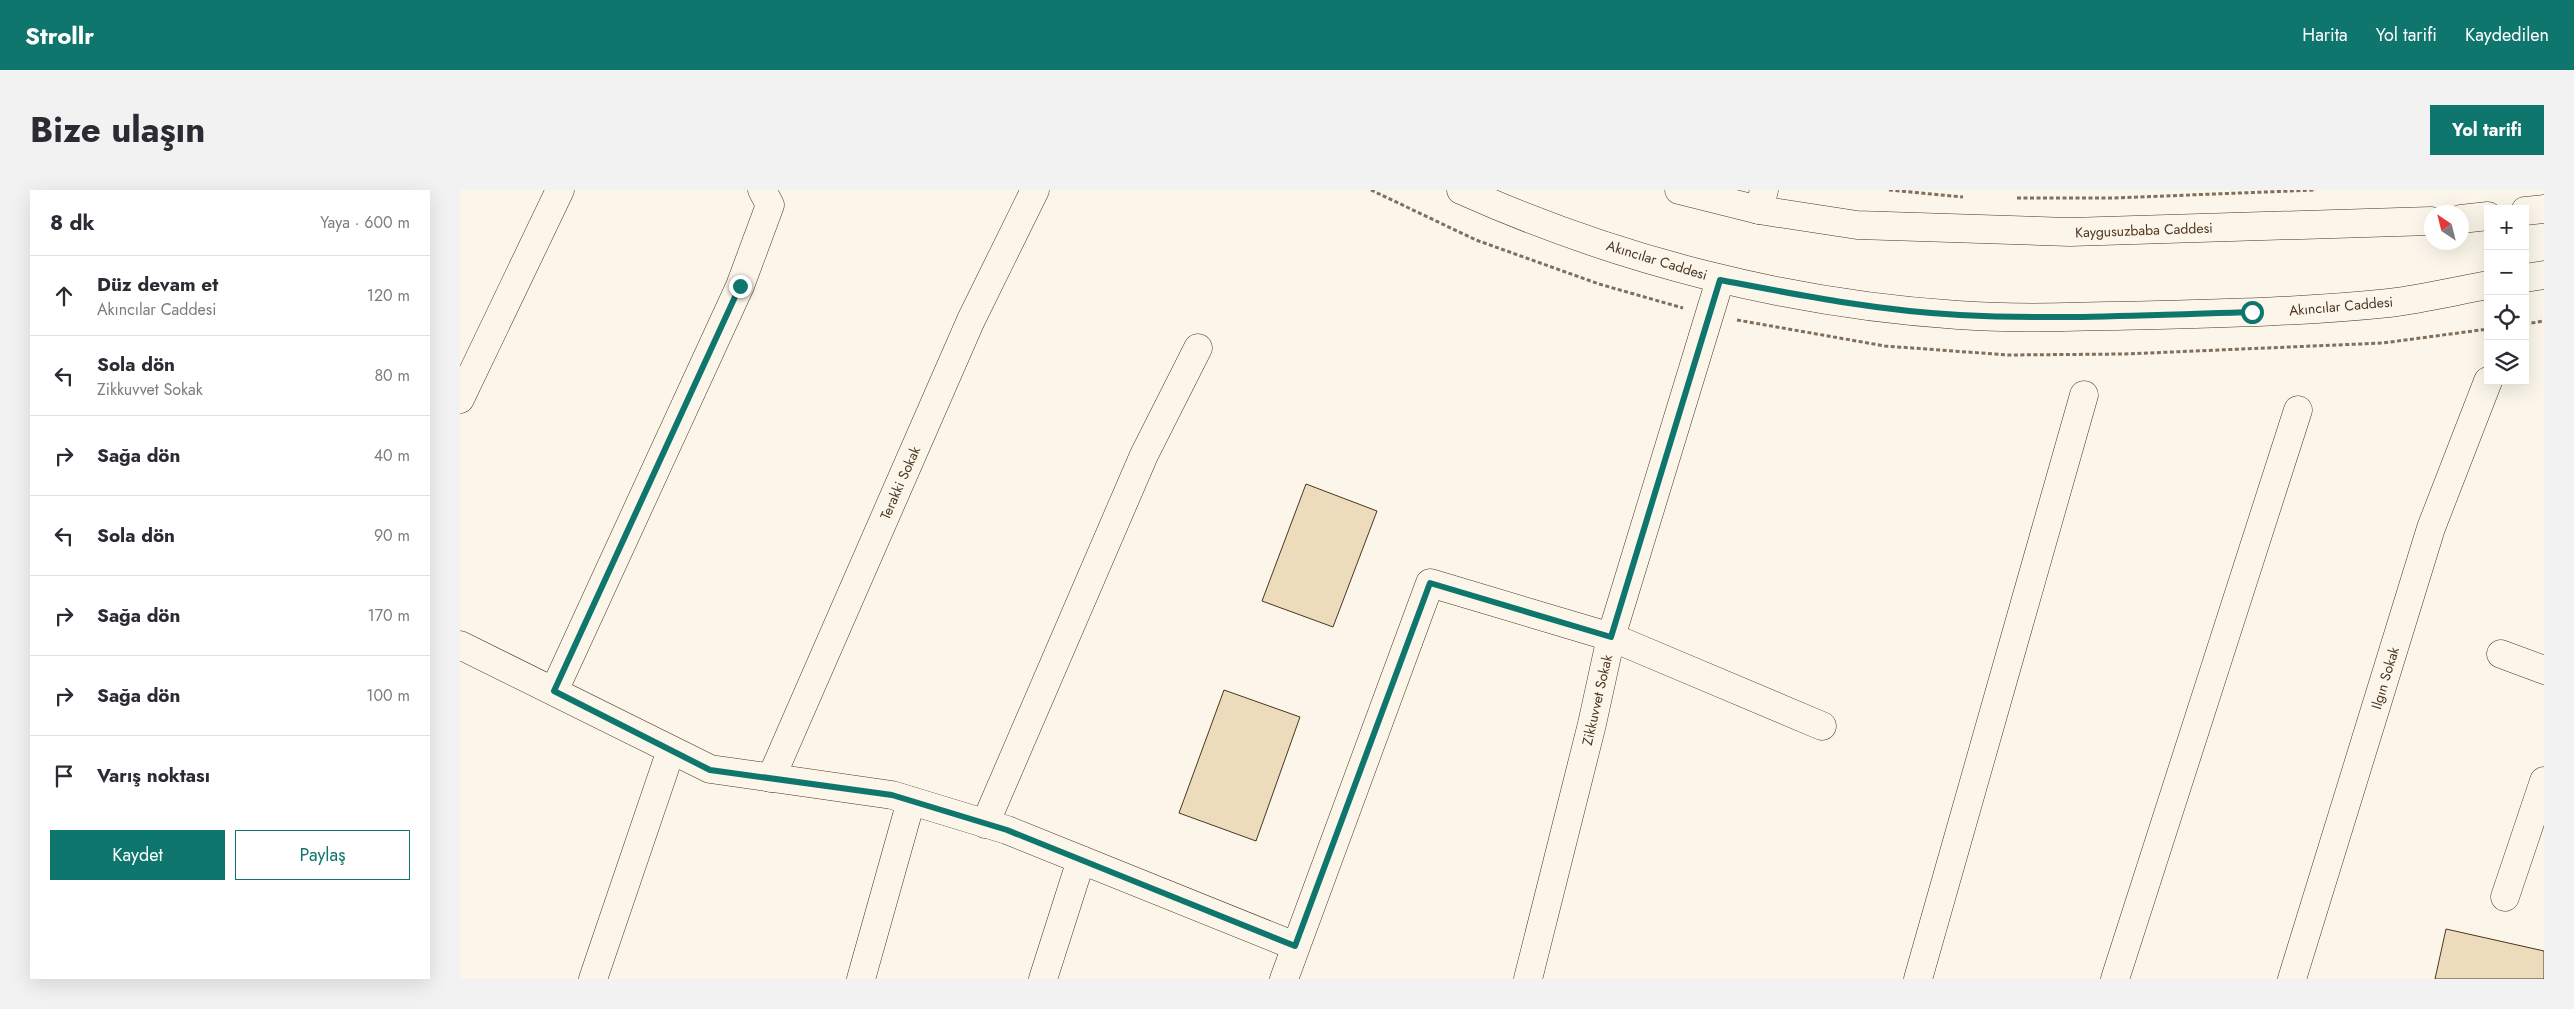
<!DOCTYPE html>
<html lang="tr">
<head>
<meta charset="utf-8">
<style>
  :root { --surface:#fff; --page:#f2f2f3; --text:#2b2b33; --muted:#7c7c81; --line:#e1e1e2; --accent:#0f766e }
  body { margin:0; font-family:Jost,sans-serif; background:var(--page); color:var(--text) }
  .controls { position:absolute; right:15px; top:15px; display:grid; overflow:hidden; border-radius:0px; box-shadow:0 5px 20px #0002 }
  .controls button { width:45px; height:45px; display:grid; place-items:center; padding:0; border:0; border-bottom:1px solid var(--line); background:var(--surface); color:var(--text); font:25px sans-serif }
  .compass { position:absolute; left:1964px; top:15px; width:45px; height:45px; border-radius:50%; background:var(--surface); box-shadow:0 5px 20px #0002; rotate:325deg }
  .stop { position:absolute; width:15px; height:15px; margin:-11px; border:4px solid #0f766e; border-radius:50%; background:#fff }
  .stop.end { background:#0f766e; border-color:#fff; box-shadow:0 1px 5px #0008 }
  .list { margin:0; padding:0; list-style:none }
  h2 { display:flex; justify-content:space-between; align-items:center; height:65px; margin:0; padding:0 20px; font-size:21px }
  h2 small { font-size:16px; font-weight:400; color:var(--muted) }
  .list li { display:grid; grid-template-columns:32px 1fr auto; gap:15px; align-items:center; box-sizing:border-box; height:80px; padding:0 20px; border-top:1px solid var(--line) }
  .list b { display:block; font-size:19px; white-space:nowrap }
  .list p { margin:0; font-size:16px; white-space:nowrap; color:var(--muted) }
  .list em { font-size:16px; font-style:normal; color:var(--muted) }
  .actions { display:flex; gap:10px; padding:15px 20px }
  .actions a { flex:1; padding:11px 0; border:1px solid var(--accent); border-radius:0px; text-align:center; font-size:18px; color:var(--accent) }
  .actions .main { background:var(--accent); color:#fff }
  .icon { flex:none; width:28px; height:28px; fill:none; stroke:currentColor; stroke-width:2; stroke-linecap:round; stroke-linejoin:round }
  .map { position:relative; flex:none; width:2084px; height:789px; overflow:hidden; border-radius:0px }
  header { display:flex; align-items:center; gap:30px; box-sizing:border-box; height:70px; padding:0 25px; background:var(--accent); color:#fff }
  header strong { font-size:24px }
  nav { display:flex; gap:28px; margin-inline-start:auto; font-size:18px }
  .intro { display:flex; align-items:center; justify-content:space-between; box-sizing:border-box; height:120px; padding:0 30px }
  h1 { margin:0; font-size:35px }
  .button { padding:12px 22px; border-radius:0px; background:var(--accent); color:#fff; font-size:18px; font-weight:700 }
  main { display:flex; gap:30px; padding:0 30px }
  aside { flex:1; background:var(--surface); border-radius:0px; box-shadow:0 5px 20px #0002 }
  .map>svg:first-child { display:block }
  .building { fill:#ecdcbc; stroke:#4a3520 }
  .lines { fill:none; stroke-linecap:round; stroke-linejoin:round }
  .minor-casing { stroke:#4a3520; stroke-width:29 }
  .major-casing { stroke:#4a3520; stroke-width:29 }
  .path { stroke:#7f6f5c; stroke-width:3; stroke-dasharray:4 2.5; stroke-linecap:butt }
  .minor { stroke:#fbf6e9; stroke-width:28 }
  .major { stroke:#fbf6e9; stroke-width:28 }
  .route { stroke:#0f766e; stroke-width:6 }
  .labels { text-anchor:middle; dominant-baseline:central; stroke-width:4; stroke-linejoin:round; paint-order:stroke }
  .street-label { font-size:14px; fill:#4a3520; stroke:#fbf6e9 }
</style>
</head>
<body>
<header>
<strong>Strollr</strong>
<nav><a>Harita</a><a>Yol tarifi</a><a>Kaydedilen</a></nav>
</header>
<div class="intro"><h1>Bize ulaşın</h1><a class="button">Yol tarifi</a></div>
<main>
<aside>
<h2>8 dk<small>Yaya · 600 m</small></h2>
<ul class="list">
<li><svg class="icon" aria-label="ahead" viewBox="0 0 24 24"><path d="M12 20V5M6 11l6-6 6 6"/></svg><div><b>Düz devam et</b><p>Akıncılar Caddesi</p></div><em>120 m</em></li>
<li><svg class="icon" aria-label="left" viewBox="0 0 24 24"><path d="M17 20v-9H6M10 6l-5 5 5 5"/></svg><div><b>Sola dön</b><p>Zikkuvvet Sokak</p></div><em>80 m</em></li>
<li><svg class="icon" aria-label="right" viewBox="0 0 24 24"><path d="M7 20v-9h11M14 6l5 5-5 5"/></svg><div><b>Sağa dön</b></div><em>40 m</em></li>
<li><svg class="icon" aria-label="left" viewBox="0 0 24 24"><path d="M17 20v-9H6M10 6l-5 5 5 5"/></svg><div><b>Sola dön</b></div><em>90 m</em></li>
<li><svg class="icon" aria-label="right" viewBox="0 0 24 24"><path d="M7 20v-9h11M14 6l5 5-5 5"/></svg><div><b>Sağa dön</b></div><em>170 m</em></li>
<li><svg class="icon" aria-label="right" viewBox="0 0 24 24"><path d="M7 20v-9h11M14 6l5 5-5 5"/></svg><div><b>Sağa dön</b></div><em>100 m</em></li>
<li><svg class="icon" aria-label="arrive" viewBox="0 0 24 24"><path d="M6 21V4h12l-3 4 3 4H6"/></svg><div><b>Varış noktası</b></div></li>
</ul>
<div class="actions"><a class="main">Kaydet</a><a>Paylaş</a></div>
</aside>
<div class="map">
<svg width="2084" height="789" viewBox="0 0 2084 789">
  <rect width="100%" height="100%" fill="#fbf6e9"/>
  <g class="building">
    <polygon points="846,294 917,321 873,437 802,411"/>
    <polygon points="764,500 840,527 796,651 719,623"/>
    <polygon points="1986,739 2084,761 2084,789 1975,789"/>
  </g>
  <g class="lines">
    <g class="minor-casing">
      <g id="minor">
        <polyline points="1299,20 1304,0"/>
        <polyline points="0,209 100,0"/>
        <polyline points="0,455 250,579 432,605 547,640 835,756"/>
        <polyline points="2041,464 2084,480"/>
        <polyline points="94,501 280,96 310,15 302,0"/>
        <polyline points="311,588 511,130 575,0"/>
        <polyline points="525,634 684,265 738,158"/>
        <polyline points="2045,707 2084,591"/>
        <polyline points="133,789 211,560"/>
        <polyline points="401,789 451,611"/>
        <polyline points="583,789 621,670"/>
        <polyline points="824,789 970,393 1151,447 1362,536"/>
        <polyline points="1068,789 1132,534 1151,447 1260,90"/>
        <polyline points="1458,789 1624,205"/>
        <polyline points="1655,789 1838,220"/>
        <polyline points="1832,789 1971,338 2028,191"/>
      </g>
    </g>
    <g class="major-casing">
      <g id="major">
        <path d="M 1001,0 C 1157,70 1328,114 1498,125 C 1564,130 1632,126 1698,125 C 1775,123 1853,121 1929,113 C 1962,109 1995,101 2028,95"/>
        <polyline points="1219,0 1299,20 1397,35 1610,42 1971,31"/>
        <polyline points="2065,21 2084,19"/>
        <polyline points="2001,29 2028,26"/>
        <polyline points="2065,88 2084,85"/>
      </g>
    </g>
    <g class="path">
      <polyline points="911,0 1016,50 1139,94 1223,118"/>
      <polyline points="1429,0 1503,7"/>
      <polyline points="1557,8 1653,8 1856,0"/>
      <polyline points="1277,130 1425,156 1548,165 1665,164 1923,153 2028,139"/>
      <polyline points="2065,134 2084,131"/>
    </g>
    <use href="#minor" class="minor"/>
    <use href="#major" class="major"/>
  </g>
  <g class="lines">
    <path class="route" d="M 280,96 L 94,501 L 250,580 L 432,605 L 547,640 L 835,756 L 970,393 L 1151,447 L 1260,90 C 1339,105 1419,121 1500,125 C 1597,130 1695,125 1792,122"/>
  </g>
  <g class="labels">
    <g class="street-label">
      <text transform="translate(1684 40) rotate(-2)">Kaygusuzbaba Caddesi</text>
      <text transform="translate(1197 70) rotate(17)">Akıncılar Caddesi</text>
      <text transform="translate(1881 116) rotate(-5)">Akıncılar Caddesi</text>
      <text transform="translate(440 293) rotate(-66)">Terakki Sokak</text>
      <text transform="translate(1925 488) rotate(-73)">Ilgın Sokak</text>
      <text transform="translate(1137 510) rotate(-77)">Zikkuvvet Sokak</text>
    </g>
  </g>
</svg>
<div class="controls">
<button>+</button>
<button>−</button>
<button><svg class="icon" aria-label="locate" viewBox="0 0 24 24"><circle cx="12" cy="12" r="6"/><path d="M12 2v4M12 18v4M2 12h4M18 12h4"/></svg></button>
<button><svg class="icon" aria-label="layers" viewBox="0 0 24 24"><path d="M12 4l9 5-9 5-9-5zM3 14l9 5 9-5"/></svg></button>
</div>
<svg class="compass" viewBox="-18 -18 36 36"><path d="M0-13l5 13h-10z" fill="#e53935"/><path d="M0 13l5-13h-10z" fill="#7c7c81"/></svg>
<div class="stop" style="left:1792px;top:122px"></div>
<div class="stop end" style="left:280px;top:96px"></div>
</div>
</main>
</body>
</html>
